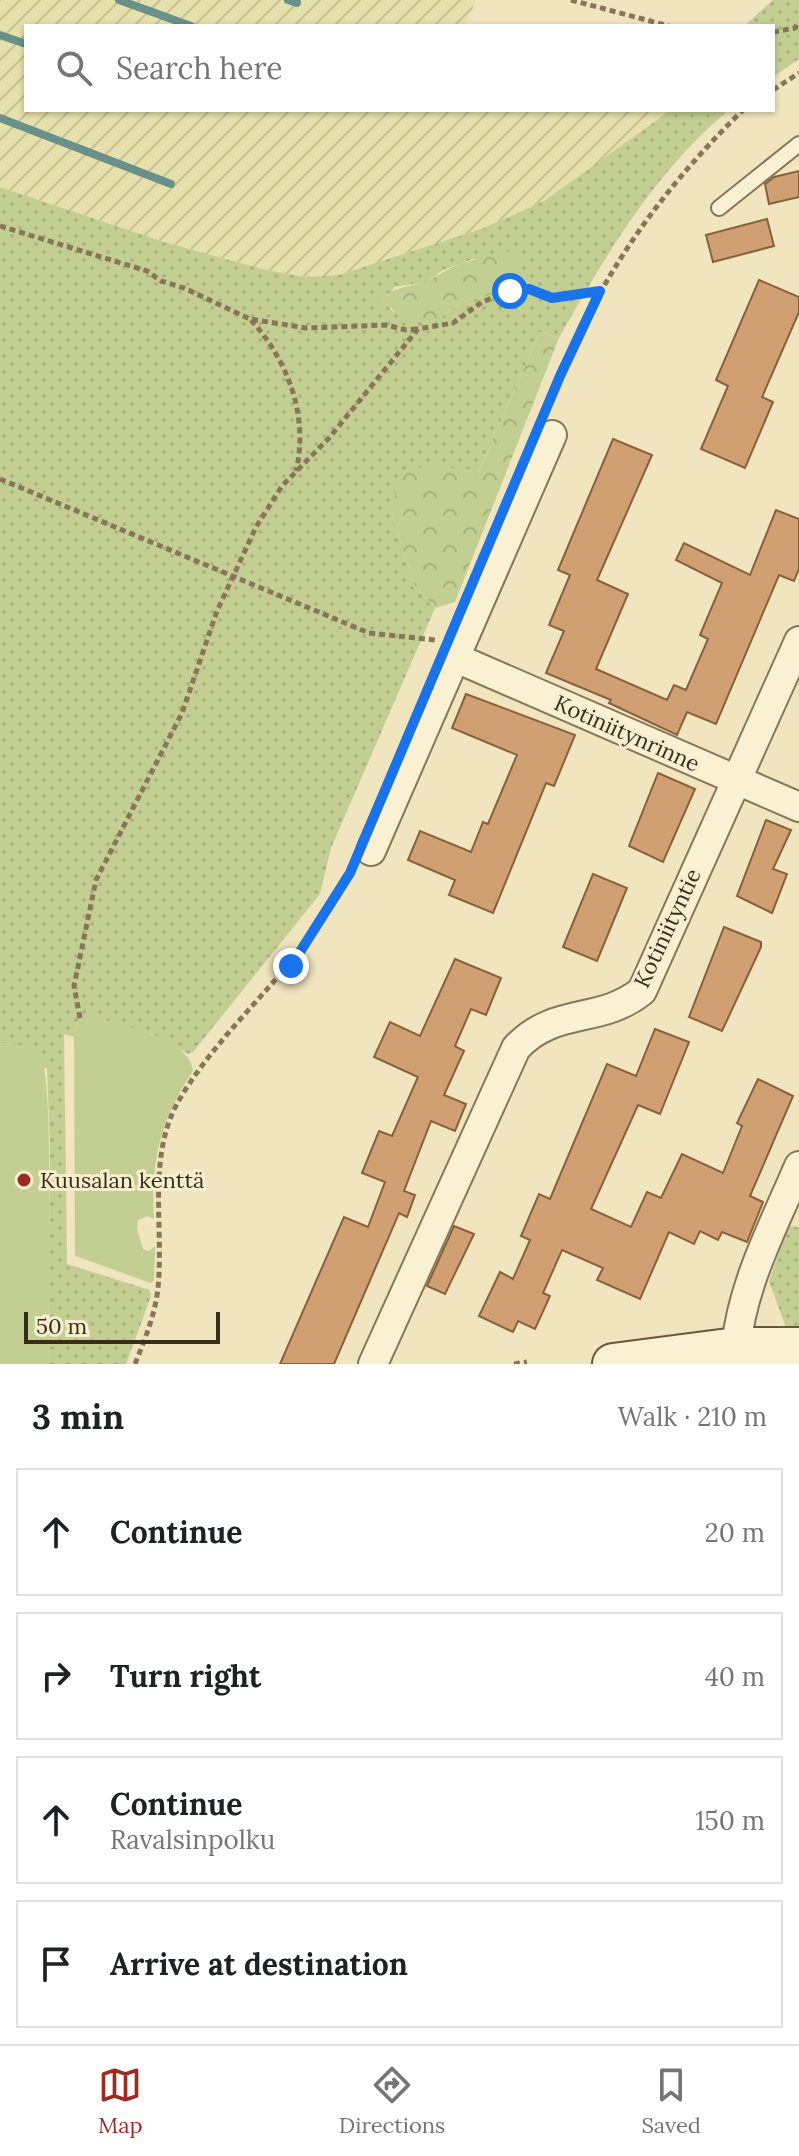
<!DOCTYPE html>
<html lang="en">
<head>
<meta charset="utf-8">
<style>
  :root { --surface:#fff; --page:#f2f2f2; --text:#202124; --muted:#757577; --line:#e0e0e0; --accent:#9b2c24 }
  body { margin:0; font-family:Lora,serif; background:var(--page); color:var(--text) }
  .scale { position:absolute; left:24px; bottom:20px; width:196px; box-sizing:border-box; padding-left:8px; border:4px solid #382c1c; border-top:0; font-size:22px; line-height:28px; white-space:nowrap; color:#382c1c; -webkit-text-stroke:6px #f7eecf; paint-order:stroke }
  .stop { position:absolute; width:24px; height:24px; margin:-18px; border:6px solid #1a73e8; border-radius:50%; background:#fff }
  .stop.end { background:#1a73e8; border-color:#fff; box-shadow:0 2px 8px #0008 }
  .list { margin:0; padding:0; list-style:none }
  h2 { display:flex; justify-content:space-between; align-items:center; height:104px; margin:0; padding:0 32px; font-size:34px }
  h2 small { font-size:26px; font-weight:400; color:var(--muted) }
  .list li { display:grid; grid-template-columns:52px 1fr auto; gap:24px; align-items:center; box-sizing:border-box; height:128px; margin:0 16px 16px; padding:0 16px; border:2px solid var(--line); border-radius:0px }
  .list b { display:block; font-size:30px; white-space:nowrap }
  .list p { margin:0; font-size:26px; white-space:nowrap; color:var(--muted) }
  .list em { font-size:26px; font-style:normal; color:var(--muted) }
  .icon { flex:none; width:44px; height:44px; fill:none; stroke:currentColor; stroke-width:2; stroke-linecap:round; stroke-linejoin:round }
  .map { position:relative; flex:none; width:799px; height:1364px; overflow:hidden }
  .search { position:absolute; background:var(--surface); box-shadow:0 2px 6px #0004; left:24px; right:24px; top:24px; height:88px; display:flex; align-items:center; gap:20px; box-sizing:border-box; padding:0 28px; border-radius:0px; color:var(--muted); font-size:30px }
  .sheet { height:680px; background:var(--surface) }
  nav { display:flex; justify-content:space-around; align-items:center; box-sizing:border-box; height:112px; border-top:2px solid var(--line); background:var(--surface); font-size:22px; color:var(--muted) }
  nav a { display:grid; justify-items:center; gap:4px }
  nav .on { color:var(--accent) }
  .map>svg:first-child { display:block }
  .farmland { fill:url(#farmland-furrows) }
  .grass { fill:url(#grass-dots); fill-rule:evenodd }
  .forest { fill:url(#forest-crowns) }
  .pitch { fill:#c3ce93 }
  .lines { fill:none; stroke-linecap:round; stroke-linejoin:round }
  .stream { stroke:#699089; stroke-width:8 }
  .building { fill:#d0a073; stroke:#89603c; stroke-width:2 }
  .lane-casing { stroke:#897557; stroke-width:18 }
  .street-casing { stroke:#897557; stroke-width:32 }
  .secondary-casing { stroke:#6b563a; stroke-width:44 }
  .path { stroke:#897557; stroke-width:5; stroke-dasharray:6 4; stroke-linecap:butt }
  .lane { stroke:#faf1d3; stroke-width:14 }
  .street { stroke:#faf1d3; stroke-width:28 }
  .secondary { stroke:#faf1d3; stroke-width:40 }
  .route { stroke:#1a73e8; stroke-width:10 }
  .poi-dot { fill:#9b2c24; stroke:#f7eecf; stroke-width:3 }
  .labels { text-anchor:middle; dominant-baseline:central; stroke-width:6; stroke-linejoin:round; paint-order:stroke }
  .street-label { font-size:22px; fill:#382c1c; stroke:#f7eecf }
  .poi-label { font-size:22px; fill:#382c1c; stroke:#f7eecf; text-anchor:start }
</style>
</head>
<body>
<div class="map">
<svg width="799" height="1364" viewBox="0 0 799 1364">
  <defs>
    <pattern id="farmland-furrows" width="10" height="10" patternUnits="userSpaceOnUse" patternTransform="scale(2)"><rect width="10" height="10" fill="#e6e0ac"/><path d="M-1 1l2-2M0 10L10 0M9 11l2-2" fill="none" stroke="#c6c093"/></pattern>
    <pattern id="grass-dots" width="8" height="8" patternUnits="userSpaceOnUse" patternTransform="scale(2)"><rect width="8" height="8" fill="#c3ce93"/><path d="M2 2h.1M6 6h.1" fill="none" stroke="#a8b17e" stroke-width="1.8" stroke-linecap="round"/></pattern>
    <pattern id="forest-crowns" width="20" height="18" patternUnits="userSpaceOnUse" patternTransform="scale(2)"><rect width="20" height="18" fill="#c3ce93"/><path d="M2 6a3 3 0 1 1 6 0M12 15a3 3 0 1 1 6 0" fill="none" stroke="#a8b17e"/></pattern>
  </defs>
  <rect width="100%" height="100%" fill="#f0e5bf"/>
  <polygon class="farmland" points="0,0 476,0 465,26 26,26 26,110 671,110 544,201 484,228 339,275 304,277 262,269 164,242 0,187"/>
  <g class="grass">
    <polygon points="773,0 799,0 799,59 773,77 773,26 744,26"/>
    <path d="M 671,110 L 729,110 C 656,170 605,256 559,338 L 540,332 L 477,476 L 463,467 L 455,470 L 441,464 L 406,471 L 392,514 L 414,584 L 435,608 L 331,848 L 320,894 L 193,1052 L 188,1054 L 152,1034 L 77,1022 L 74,1037 L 64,1034 L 67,1264 L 150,1290 L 151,1296 L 126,1364 L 48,1364 L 50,1147 L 47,1069 L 12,1044 L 0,1043 L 0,187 L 164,242 L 262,269 L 304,277 L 339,275 L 484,228 L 544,201 ZM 512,251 L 488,296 L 462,302 L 441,317 L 393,312 L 386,303 L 394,287 L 426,282 L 443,270 L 473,259 L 488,259 Z"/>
    <polygon points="788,1226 799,1227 799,1333 788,1333 769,1281"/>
  </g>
  <g class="forest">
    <path d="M 512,251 L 523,256 L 515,283 L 487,296 L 462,302 L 441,317 L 406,324 L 386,303 L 377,301 C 394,287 404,288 423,282 C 434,279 445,270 457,265 C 475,258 493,257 512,251 Z"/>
    <polygon points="540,332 559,338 455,602 435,608 414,584 392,514 397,482 406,471 442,463 455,470 463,466 477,476"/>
  </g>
  <g class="pitch">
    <path d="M 87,1015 C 113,1023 192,1038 193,1071 C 161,1118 150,1162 154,1219 L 148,1216 L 138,1220 L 137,1229 L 143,1249 L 149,1251 L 155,1246 L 154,1280 L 151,1283 L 75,1256 L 74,1037 L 77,1023 Z"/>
    <path d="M 0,1043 C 12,1044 31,1044 40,1054 C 55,1072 48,1323 48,1364 L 0,1364 Z"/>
  </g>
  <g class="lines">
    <g class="stream">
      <polyline points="119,0 191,26"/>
      <polyline points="288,0 297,3"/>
      <polyline points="0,35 26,44"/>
      <polyline points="0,118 171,184"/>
    </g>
  </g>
  <g class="building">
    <polygon points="799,171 799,197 769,204 765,184 774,177"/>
    <polygon points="767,219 774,246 713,262 706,235"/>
    <polygon points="759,280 799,297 799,312 762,397 773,402 745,468 701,449 728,386 716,380"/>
    <polygon points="613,439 652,455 597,580 628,594 596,669 667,700 674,685 686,690 708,639 700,635 722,583 676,560 684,543 750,575 776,510 799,519 799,569 794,581 779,575 716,724 687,712 677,735 609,703 611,700 546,673 564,631 549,625 570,575 558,570"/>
    <polygon points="466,694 575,735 554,786 546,783 493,913 449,895 455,880 408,860 420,831 471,852 483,822 488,824 517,755 452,728"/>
    <polygon points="658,773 695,789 663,862 629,846"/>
    <polygon points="766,820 791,830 773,869 787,874 772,913 737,896"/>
    <polygon points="593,874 627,888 597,961 563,947"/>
    <polygon points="724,927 761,942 761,947 722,1031 689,1017"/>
    <polygon points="455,959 501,978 486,1015 471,1009 455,1046 464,1051 444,1095 466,1104 455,1131 431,1121 404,1191 415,1195 407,1217 399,1213 334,1364 280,1364 344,1217 368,1227 385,1182 362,1173 379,1131 392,1136 418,1077 374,1057 390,1022 420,1036"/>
    <polygon points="655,1029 689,1042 660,1114 638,1105 591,1209 631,1227 647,1192 661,1198 682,1154 723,1173 742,1126 737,1123 758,1079 793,1096 750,1196 763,1202 747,1242 722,1232 718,1240 700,1231 694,1244 669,1232 640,1299 597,1280 603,1268 562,1250 543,1293 550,1296 535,1329 518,1321 513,1332 479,1316 500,1272 513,1279 530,1240 521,1236 539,1194 550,1199 607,1064 636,1076"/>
    <polygon points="454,1226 474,1234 445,1294 427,1286"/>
  </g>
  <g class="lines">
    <g class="lane-casing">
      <polyline id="lane" points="719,208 799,144"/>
    </g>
    <g class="street-casing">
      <g id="street">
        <polyline points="456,658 799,807"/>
        <polyline points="371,851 552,435"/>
        <path d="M 736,1348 C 742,1284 774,1225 799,1166"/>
        <path d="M 373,1364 L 516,1048 C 555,1006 600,1025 642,991 L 799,641"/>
      </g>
    </g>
    <g class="secondary-casing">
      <polyline id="secondary" points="613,1364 736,1348 799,1348"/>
    </g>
    <g class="path">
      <polyline points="571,0 669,26"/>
      <polyline points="773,32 795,28 799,22"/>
      <polyline points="773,90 799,73"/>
      <polyline points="0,226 147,271 161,281 184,288 250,319 306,328 386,325 406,330 417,329"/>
      <path d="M 251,320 C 288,361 309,416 296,471"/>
      <path d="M 546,412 C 590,291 651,200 743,110"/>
      <polyline points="0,479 369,633 435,640"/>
      <polyline points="80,1018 74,986 96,880 182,713 217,611 256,527 282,486 329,438 418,329 453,323 482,302 510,291 529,289 552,298 600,291"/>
      <path d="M 135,1364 C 145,1339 155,1315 158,1288 C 164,1227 147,1157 178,1102 C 227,1017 311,962 352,866"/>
      <polyline points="514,1364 527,1362"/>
    </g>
    <use href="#lane" class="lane"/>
    <use href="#street" class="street"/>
    <use href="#secondary" class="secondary"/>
  </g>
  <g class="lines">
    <polyline class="route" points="291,966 350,873 560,376 600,291 552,298 529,289 510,291"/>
  </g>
  <circle class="poi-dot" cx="24" cy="1180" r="8"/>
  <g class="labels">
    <g class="street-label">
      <text transform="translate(627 733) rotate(24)">Kotiniitynrinne</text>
      <text transform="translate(667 928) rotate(-65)">Kotiniityntie</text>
    </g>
    <g class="poi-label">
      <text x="40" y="1180">Kuusalan kenttä</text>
    </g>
  </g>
</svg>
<div class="scale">50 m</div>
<div class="stop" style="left:510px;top:291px"></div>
<div class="stop end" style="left:291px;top:966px"></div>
<div class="search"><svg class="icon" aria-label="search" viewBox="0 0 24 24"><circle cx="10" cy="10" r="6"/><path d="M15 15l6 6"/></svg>Search here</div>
</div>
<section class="sheet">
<h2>3 min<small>Walk · 210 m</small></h2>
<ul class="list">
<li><svg class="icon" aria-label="ahead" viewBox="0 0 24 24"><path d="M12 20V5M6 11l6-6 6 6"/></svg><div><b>Continue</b></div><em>20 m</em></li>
<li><svg class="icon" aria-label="right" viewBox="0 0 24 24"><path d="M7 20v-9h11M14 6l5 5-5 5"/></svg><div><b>Turn right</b></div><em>40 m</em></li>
<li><svg class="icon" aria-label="ahead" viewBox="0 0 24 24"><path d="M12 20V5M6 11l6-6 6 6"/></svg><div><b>Continue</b><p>Ravalsinpolku</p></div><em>150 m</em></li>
<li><svg class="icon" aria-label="arrive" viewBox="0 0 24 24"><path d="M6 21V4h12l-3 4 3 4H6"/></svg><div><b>Arrive at destination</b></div></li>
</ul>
</section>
<nav>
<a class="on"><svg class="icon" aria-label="map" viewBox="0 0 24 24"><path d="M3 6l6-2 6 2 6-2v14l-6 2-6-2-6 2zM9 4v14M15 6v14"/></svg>Map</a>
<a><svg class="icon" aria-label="directions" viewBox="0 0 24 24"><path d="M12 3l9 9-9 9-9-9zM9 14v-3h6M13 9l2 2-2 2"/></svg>Directions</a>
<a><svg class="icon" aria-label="saved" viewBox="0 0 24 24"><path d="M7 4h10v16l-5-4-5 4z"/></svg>Saved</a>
</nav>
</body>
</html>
